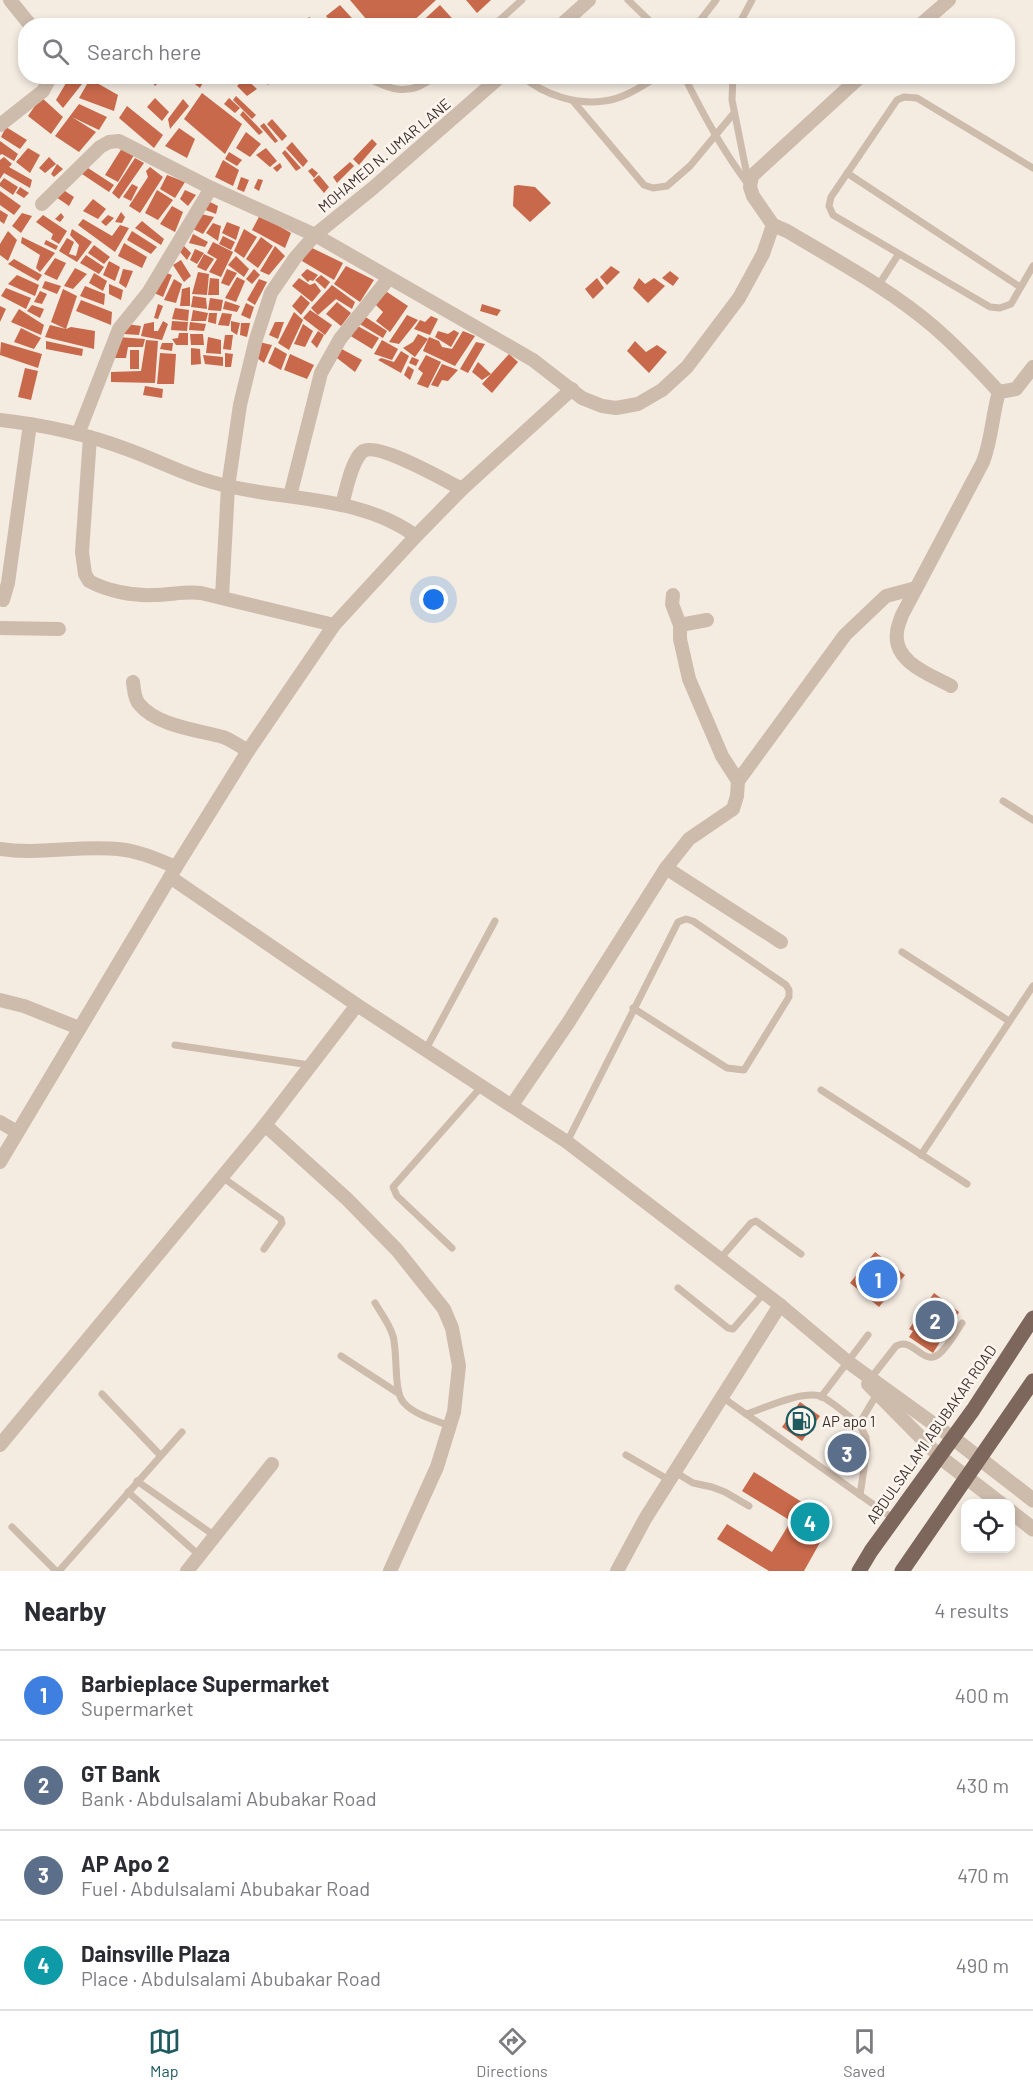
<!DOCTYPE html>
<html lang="en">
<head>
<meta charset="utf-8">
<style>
  :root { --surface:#fff; --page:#f7f7f7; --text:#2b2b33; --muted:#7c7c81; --line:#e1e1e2; --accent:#1f5a5e }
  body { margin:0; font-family:Barlow,sans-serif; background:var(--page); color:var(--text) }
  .controls { position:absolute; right:18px; bottom:18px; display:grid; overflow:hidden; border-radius:12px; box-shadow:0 3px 9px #0003 }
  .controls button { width:54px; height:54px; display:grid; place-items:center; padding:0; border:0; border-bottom:2px solid var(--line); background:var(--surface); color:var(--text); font:30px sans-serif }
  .you { position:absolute; left:434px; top:600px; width:21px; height:21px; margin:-15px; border:4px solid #fff; border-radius:50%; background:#1a73e8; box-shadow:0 0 0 9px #1a73e833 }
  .badge { display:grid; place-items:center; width:39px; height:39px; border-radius:50%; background:var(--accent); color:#fff; font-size:20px; font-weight:700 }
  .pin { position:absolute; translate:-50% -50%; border:3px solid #fff; box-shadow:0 2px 6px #0006 }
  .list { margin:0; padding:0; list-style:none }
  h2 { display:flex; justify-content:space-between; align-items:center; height:78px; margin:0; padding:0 24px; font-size:26px }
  h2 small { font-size:20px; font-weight:400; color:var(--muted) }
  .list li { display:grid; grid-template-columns:39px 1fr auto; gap:18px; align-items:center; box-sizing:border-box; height:90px; padding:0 24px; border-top:2px solid var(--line) }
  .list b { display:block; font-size:22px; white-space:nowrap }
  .list p { margin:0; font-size:20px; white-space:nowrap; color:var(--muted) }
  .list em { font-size:20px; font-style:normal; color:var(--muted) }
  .icon { flex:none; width:33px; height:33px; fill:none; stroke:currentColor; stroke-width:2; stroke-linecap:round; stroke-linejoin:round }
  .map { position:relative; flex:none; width:1033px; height:1571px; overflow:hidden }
  .search { position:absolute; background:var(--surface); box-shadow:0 3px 9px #0003; left:18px; right:18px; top:18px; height:66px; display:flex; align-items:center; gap:15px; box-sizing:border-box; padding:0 21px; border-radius:24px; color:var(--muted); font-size:22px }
  .sheet { height:438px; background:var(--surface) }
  nav { display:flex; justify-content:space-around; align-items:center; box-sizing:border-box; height:84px; border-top:2px solid var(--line); background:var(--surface); font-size:16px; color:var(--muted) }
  nav a { display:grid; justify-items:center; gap:3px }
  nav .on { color:var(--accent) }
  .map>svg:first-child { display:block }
  .building { fill:#c8694b }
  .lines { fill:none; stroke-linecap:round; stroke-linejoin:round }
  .service { stroke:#cdbbac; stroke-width:7 }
  .minor { stroke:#cdbbac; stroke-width:14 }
  .tertiary { stroke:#cdbbac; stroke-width:15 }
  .primary { stroke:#7d675c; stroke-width:15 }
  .labels { text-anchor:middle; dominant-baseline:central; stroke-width:5; stroke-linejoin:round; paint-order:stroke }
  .street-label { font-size:15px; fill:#3b302b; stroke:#fbf5ee }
  .poi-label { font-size:15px; fill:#3b302b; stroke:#fbf5ee; text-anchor:start }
</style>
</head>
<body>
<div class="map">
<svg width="1033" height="1571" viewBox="0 0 1033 1571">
  <rect width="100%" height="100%" fill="#f4ebe1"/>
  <g class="building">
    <polygon points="350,0 436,0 408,26 372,26"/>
    <polygon points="466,0 491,0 477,13"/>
    <polygon points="340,5 359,26 334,26 326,16"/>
    <polygon points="440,5 459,26 417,26"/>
    <polygon points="309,17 317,22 313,26 301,26"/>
    <polygon points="149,76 165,76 155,86"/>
    <polygon points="261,76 275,76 268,85"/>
    <polygon points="197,77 204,81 200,88 192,82"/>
    <polygon points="69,78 82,84 63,108 56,100"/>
    <polygon points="245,78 257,89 247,96 237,86"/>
    <polygon points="90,79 118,95 114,111 79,98"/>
    <polygon points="202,93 242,124 225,154 184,119"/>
    <polygon points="236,96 256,115 252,119 233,100"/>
    <polygon points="41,97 63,117 51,134 28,116"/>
    <polygon points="155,98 169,112 162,121 147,107"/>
    <polygon points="229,98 240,108 235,113 224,104"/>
    <polygon points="183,99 189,106 170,129 168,119"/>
    <polygon points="79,104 107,117 99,130 72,117 96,132 79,152 55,136"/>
    <polygon points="127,106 163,135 154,148 119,118"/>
    <polygon points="243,111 263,132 259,135 240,115"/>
    <polygon points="272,119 287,136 282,141 267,124"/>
    <polygon points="264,123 278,141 275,143 260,126"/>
    <polygon points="6,127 27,140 20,149 1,137"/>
    <polygon points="179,128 195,139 187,158 165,146"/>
    <polygon points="246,132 261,144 250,157 236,148"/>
    <polygon points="372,139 377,144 359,165 353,159"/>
    <polygon points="0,141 18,154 14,161 2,154 0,155"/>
    <polygon points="292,142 308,161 303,167 286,148"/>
    <polygon points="28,148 40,155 30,173 16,162"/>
    <polygon points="122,148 134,155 118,182 105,175"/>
    <polygon points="266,148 277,161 270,167 256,155"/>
    <polygon points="285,150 301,168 296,171 282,153"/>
    <polygon points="229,152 242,160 237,166 225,159"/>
    <polygon points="4,157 12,164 9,167 32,180 30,188 4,173 0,179 0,160"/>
    <polygon points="49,157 56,164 45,173 39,168"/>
    <polygon points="135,158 144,163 119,199 112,193"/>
    <polygon points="223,160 239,170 233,186 215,177"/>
    <polygon points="350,162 354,166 337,183 333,177"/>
    <polygon points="280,163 282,167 277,172 273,168"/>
    <polygon points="57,164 63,169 54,177 51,174"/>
    <polygon points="150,167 163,177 140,213 129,206 148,177 146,171"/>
    <polygon points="88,168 114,185 109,192 82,174"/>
    <polygon points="312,168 318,173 314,178 308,171"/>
    <polygon points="167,175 185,182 175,198 160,189"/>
    <polygon points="319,175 329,187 324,193 313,180"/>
    <polygon points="241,177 249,180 244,192 237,189"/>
    <polygon points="4,178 18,187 13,195 0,186 0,183"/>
    <polygon points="258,179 263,180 259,191 254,188"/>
    <polygon points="132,184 138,187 131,201 123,197"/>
    <polygon points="518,185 535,187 551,203 530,222 513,206 514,186"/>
    <polygon points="20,187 29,193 24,198 16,193"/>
    <polygon points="62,189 74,197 69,206 56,197"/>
    <polygon points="157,190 173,200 158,220 145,213"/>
    <polygon points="185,190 196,195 188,206 180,199"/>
    <polygon points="0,191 21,206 14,215 0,205"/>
    <polygon points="93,199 106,209 98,219 83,211"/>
    <polygon points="208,201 218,206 216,214 203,209"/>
    <polygon points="172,206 183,212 175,232 160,224"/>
    <polygon points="0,210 8,215 4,224 0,221"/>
    <polygon points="121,212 125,217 122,223 115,222"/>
    <polygon points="22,213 32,216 21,233 12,226"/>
    <polygon points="61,213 64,217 60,222 55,219"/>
    <polygon points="201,214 214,217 203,234 193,229"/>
    <polygon points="43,215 67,231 59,244 51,239 53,234 36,222"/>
    <polygon points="108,215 114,218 106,226 101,222"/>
    <polygon points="260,215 291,233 285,248 252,230"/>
    <polygon points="83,219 112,236 120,225 129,228 115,252 78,225"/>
    <polygon points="142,221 164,239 161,245 135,228"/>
    <polygon points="227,222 240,227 236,240 222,233"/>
    <polygon points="213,223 221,226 218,241 206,233"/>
    <polygon points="72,229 92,242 77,262 59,251 67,238 74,242 69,254 76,256 79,245 70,235"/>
    <polygon points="244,229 257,237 244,258 234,251"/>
    <polygon points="8,231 17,240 8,261 0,255 0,244"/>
    <polygon points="132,231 157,247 151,254 127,240"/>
    <polygon points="193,234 208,242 205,247 189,243"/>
    <polygon points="223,236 235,242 231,250 219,244"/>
    <polygon points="22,237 55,253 40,272 36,268 40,255 21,243"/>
    <polygon points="261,237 273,246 258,268 246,259"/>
    <polygon points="46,240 58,246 56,250 44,244"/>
    <polygon points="213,242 233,252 221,277 209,272 217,259 207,253"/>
    <polygon points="124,243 147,257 142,268 118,256"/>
    <polygon points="94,245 110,257 104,264 88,253"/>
    <polygon points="183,245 191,253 187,260 180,252"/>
    <polygon points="275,246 285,256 269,275 260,271"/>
    <polygon points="310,247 343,263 334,280 302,261"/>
    <polygon points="195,249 204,253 197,264 190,260"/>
    <polygon points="204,254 214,259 206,271 197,267"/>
    <polygon points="86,255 104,267 99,274 80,263"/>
    <polygon points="236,256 249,269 244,277 228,265"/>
    <polygon points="55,258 66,263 57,280 44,274"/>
    <polygon points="14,259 42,275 38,281 8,264"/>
    <polygon points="181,260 191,276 184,282 173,265"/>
    <polygon points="109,261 120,267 115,281 103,275"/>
    <polygon points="346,266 374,280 360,302 334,284"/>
    <polygon points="611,266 620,272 607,285 600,277"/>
    <polygon points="75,268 87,274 73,289 64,286"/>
    <polygon points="123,269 133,271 126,288 119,283"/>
    <polygon points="227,269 237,273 229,286 221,283"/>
    <polygon points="254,269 260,275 252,284 246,279"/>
    <polygon points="307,269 318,275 313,281 310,280 308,282 301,275"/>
    <polygon points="670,271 679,278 673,286 662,278"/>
    <polygon points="164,272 172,275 163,297 152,292"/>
    <polygon points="198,272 209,274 207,295 192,294"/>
    <polygon points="94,273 107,281 103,291 89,283"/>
    <polygon points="17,275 39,285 35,296 8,284"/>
    <polygon points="321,275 330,282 325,289 315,280"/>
    <polygon points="237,277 245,281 236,302 225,298"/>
    <polygon points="210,278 219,279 219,295 208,295"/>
    <polygon points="299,278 310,285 315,283 321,291 312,302 292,286"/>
    <polygon points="597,278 604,288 593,299 585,289"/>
    <polygon points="639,278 645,284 654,278 665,286 648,303 633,288"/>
    <polygon points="174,279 182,284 176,303 164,300"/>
    <polygon points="259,279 267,282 255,305 247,300"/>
    <polygon points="45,281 61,286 57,294 42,288"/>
    <polygon points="109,284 123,290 121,300 109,294"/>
    <polygon points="332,285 355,302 352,309 336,299 318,315 311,308"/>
    <polygon points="85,286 105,294 104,305 80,296"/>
    <polygon points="190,287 190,306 180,306 182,289"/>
    <polygon points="6,288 31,298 26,309 1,296"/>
    <polygon points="63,289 77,296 66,329 71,327 95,331 94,349 45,337 50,325 66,329 51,322"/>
    <polygon points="40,291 47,294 42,304 34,302"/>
    <polygon points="387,292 408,306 390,332 376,321 383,312 374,303"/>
    <polygon points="301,295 310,303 301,315 292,306"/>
    <polygon points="193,296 206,298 207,309 191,307"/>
    <polygon points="210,298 223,300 221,311 208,310"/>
    <polygon points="81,300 112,312 111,325 76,311"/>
    <polygon points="225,301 240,306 237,312 223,309"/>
    <polygon points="337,302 351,313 341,326 326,314"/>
    <polygon points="246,303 254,307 250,319 241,315"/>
    <polygon points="158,304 163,306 158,319 154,318"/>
    <polygon points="482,304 501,310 497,316 480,311"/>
    <polygon points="32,305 44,309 40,318 27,311"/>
    <polygon points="0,306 6,309 0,322"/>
    <polygon points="175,308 189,310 188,321 172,319"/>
    <polygon points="19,309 44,325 41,335 11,322"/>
    <polygon points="193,310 208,313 206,321 191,321"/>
    <polygon points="310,310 332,325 325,335 303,318"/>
    <polygon points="294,312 303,320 289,350 278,343"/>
    <polygon points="209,313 217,313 216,324 208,322"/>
    <polygon points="222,313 232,314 229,326 218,325"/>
    <polygon points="407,315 418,320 399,344 389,342"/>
    <polygon points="364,316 387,331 383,338 358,323"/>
    <polygon points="431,316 438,319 430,335 414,329 420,320 425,322"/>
    <polygon points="163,321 168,324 162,340 141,336 144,324 154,322 154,331 158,331"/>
    <polygon points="172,321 188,322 187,331 171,330"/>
    <polygon points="231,321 240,323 237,335 231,331"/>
    <polygon points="190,322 206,324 204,331 189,330"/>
    <polygon points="275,322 284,322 278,339 269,335"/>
    <polygon points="241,323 250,323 247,337 240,335"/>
    <polygon points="126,324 141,326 139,335 124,334"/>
    <polygon points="303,324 313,331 305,347 294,344"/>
    <polygon points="356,325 379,338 372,349 349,335"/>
    <polygon points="21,328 41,338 34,349 14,342"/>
    <polygon points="454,330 459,333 451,347 435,337 438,331 448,334"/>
    <polygon points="318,331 324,335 317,348 311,342"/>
    <polygon points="463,331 475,336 455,366 423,351 429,337 439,341 442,347 452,349"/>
    <polygon points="179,333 188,333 188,345 176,345 172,339 178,338"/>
    <polygon points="190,334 203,334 204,345 191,345"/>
    <polygon points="418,334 428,339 415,357 403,348 413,342"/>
    <polygon points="225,335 233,335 231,350 223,349"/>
    <polygon points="118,337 145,339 143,347 128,347 126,358 114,358"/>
    <polygon points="208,337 221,340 221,354 206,353"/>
    <polygon points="146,340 158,341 155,383 111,382 111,372 141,371"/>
    <polygon points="382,340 398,349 392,360 374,354"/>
    <polygon points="46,341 83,349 82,356 46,349"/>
    <polygon points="635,341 646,352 657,345 667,352 649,373 627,351"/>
    <polygon points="1,342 42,354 38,368 0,355"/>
    <polygon points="259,342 272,345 264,363 254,356"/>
    <polygon points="476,342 485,344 468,373 460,369"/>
    <polygon points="162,343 173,343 172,351 160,349"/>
    <polygon points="275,347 287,354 281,370 268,363"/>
    <polygon points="338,347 362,360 355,372 333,355"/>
    <polygon points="191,348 200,349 201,364 191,365"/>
    <rect x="130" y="350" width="9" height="19"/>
    <polygon points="401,351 409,356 401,373 378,360 381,358 394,362"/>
    <polygon points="160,353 176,354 174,384 157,384"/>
    <polygon points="225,353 233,354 231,367 225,367"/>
    <polygon points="290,354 314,365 307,379 284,370"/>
    <polygon points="509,354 518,362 492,393 482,384"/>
    <polygon points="203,355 223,357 223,366 205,364"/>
    <polygon points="426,355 441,362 428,388 417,384 423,373 418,369"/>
    <polygon points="412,357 419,360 416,366 409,363"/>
    <polygon points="478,362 491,374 482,380 472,372"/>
    <polygon points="442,364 458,370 448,381 442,380 438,387 431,385"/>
    <polygon points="408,366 414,370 410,380 404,375"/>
    <polygon points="25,368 38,371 31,400 18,397"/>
    <polygon points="145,386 163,389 162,398 143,395"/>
    <polygon points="875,1252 905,1275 879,1307 850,1283"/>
    <polygon points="934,1293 959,1312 933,1353 909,1337 913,1331 909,1329"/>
    <polygon points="800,1402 820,1416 802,1441 782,1427"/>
    <polygon points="845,1434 866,1448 849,1473 828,1458"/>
    <polygon points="754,1472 832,1521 804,1571 769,1571 717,1539 727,1524 772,1552 791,1521 742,1491"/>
  </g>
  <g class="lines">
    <g class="service">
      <polyline points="628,0 655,26"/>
      <polyline points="493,26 522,0"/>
      <polyline points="696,26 716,0"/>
      <polyline points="738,26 752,0"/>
      <path d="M 365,76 C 390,91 411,97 435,76"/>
      <path d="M 522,76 C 544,95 576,105 604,101 C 624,99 642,86 659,76"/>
      <path d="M 684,76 C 704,116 723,151 750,187"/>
      <polyline points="733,76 732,100 748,180"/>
      <polyline points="573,101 644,185 653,188 667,186 690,166 734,113"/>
      <polyline points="1033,168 917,98 904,97 897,100 831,197 829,206 833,215 990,307 1000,308 1011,304 1033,266"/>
      <polyline points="847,173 1020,287"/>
      <polyline points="878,286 898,255"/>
      <polyline points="1003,801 1033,820"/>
      <polyline points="902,952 1009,1021"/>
      <polyline points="175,1045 310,1065"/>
      <polyline points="426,1049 495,921"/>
      <polyline points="821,1090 967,1184"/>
      <polyline points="567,1142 678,922 686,919 693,921 786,985 789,990 789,997 744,1070 727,1068 633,1008"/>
      <polyline points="921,1155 1033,986"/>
      <polyline points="222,1177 281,1219 282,1223 264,1249"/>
      <polyline points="452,1248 397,1196 393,1187 482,1086"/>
      <polyline points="719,1260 751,1223 756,1221 801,1254"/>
      <polyline points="678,1288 728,1328 733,1329 764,1293"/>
      <path d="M 375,1303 C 381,1313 390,1325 393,1336 C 398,1353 393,1392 404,1403 C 415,1415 435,1420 450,1426"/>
      <polyline points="341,1356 398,1393"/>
      <path d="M 871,1378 L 896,1346 C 913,1336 923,1367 939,1354 C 948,1347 955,1333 962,1323"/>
      <polyline points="102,1394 160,1455"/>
      <polyline points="722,1397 894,1519"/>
      <polyline points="821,1397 868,1335"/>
      <path d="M 746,1414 C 765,1408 800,1391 820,1396 C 831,1400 849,1417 859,1424 L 877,1394"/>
      <polyline points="859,1424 866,1437 867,1449 860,1495"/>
      <polyline points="626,1455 669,1480"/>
      <polyline points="675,1472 693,1483 712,1487 725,1492 749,1506"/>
      <polyline points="137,1481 215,1536"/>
      <polyline points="128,1492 199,1555"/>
      <polyline points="12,1527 56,1571"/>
      <polyline points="59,1571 182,1432"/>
    </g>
    <g class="minor">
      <polyline points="10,0 31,26"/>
      <polyline points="560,26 589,0"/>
      <polyline points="919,26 949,0"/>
      <path d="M 861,76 L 752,176 L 750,187 L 753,196 L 773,225 L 787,231 C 837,261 890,289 934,327 C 957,347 978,369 999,392"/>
      <polyline points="0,125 43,91 51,76"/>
      <polyline points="42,204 100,147 109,142 119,141 211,188 315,235 533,360 582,398 602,406 616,408 638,404 662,390 687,367 739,298 763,254 773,225"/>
      <polyline points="999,392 1016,389 1033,367"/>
      <path d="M 0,420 C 44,425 87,434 129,450 C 162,462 193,479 228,486 C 291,501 361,496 416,536"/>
      <polyline points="78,434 119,329 148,293 211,188"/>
      <path d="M 90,437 L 82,552 L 85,574 L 89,581 C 107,591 133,596 153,595 C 170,595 185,591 201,593 L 334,625"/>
      <polyline points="290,496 321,373 340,339 389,278"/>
      <path d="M 342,505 C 346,491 351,462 362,452 C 376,440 447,482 462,489"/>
      <polyline points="673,595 672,604 680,625"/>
      <polyline points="222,597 228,487 240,405 256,339 271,293 295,258 315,235 373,188 501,76"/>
      <polyline points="3,600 8,583 30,424"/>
      <polyline points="0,628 59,629"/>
      <path d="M 133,682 C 134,689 134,698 139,704 C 157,726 197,730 223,737 C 231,740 240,746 248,751"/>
      <path d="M 951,686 C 931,675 893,662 897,633 C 897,627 900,621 902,615 L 983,462 C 992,439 992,415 999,392"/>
      <polyline points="738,781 845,635 886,596 916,588"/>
      <path d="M 0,849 C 39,855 78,845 118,849 C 139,851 156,859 176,867"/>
      <polyline points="666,868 781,942"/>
      <polyline points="170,877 357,1005 567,1142 780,1305 848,1362 953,1438"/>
      <polyline points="0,1000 24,1006 79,1028"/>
      <polyline points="512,1105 568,1023 666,868 689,839 733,809 737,796 738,781 722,756 689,679 680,639 680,625 707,620"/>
      <polyline points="0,1122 17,1132"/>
      <polyline points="265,1125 347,1199 397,1250 444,1309 452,1328 459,1366 454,1412 437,1467 390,1571"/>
      <polyline points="0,1162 176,867 248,751 334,625 416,536 462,489 572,389"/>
      <polyline points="868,1384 940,1457"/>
      <polyline points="0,1445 265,1125 357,1005"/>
      <polyline points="187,1571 272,1464"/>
      <polyline points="617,1571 645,1519 780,1305"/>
    </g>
    <g class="tertiary">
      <polyline points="953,1438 1033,1500"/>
      <polyline points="940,1457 1001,1504"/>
      <polyline points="1010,1511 1033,1529"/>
    </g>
    <g class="primary">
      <polyline points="859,1571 871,1551 973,1410 1033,1318"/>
      <polyline points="902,1571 1033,1381"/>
    </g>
  </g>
  <defs>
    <g id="fuel-ring" transform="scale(1.5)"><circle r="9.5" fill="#fbf5ee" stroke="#1f5a5e" stroke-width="1.5"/><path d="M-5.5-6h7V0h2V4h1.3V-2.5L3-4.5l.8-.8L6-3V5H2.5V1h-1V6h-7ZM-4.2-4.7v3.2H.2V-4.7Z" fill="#1f5a5e"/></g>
  </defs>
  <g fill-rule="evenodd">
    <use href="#fuel-ring" x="801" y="1421"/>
  </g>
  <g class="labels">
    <g class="street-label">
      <text transform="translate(384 155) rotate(-40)">MOHAMED N. UMAR LANE</text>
      <text transform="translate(931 1434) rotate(-55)">ABDULSALAMI ABUBAKAR ROAD</text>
    </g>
    <g class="poi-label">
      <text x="822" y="1421">AP apo 1</text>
    </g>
  </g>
</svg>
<div class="controls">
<button><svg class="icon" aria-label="locate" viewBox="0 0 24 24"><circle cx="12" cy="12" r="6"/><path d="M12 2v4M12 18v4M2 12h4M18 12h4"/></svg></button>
</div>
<div class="you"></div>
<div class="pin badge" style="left:878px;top:1279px;background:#3f7fe0">1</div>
<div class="pin badge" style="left:935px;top:1320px;background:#5c6f8a">2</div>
<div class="pin badge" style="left:847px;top:1453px;background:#5c6f8a">3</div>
<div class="pin badge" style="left:810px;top:1522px;background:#0f9aa8">4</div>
<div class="search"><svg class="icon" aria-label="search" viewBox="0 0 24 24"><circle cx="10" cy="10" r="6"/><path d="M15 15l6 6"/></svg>Search here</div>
</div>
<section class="sheet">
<h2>Nearby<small>4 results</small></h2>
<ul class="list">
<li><span class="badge" style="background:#3f7fe0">1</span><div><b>Barbieplace Supermarket</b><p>Supermarket</p></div><em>400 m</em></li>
<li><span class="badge" style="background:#5c6f8a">2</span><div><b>GT Bank</b><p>Bank · Abdulsalami Abubakar Road</p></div><em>430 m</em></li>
<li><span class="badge" style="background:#5c6f8a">3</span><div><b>AP Apo 2</b><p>Fuel · Abdulsalami Abubakar Road</p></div><em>470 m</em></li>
<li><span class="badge" style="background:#0f9aa8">4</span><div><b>Dainsville Plaza</b><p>Place · Abdulsalami Abubakar Road</p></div><em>490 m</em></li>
</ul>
</section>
<nav>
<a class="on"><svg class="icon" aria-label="map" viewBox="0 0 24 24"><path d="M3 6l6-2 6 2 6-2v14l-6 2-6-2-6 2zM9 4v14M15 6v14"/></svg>Map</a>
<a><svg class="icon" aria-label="directions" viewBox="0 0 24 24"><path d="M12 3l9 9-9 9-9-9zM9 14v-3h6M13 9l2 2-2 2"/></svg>Directions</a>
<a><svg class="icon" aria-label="saved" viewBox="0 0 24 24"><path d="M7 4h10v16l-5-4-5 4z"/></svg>Saved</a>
</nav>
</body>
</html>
